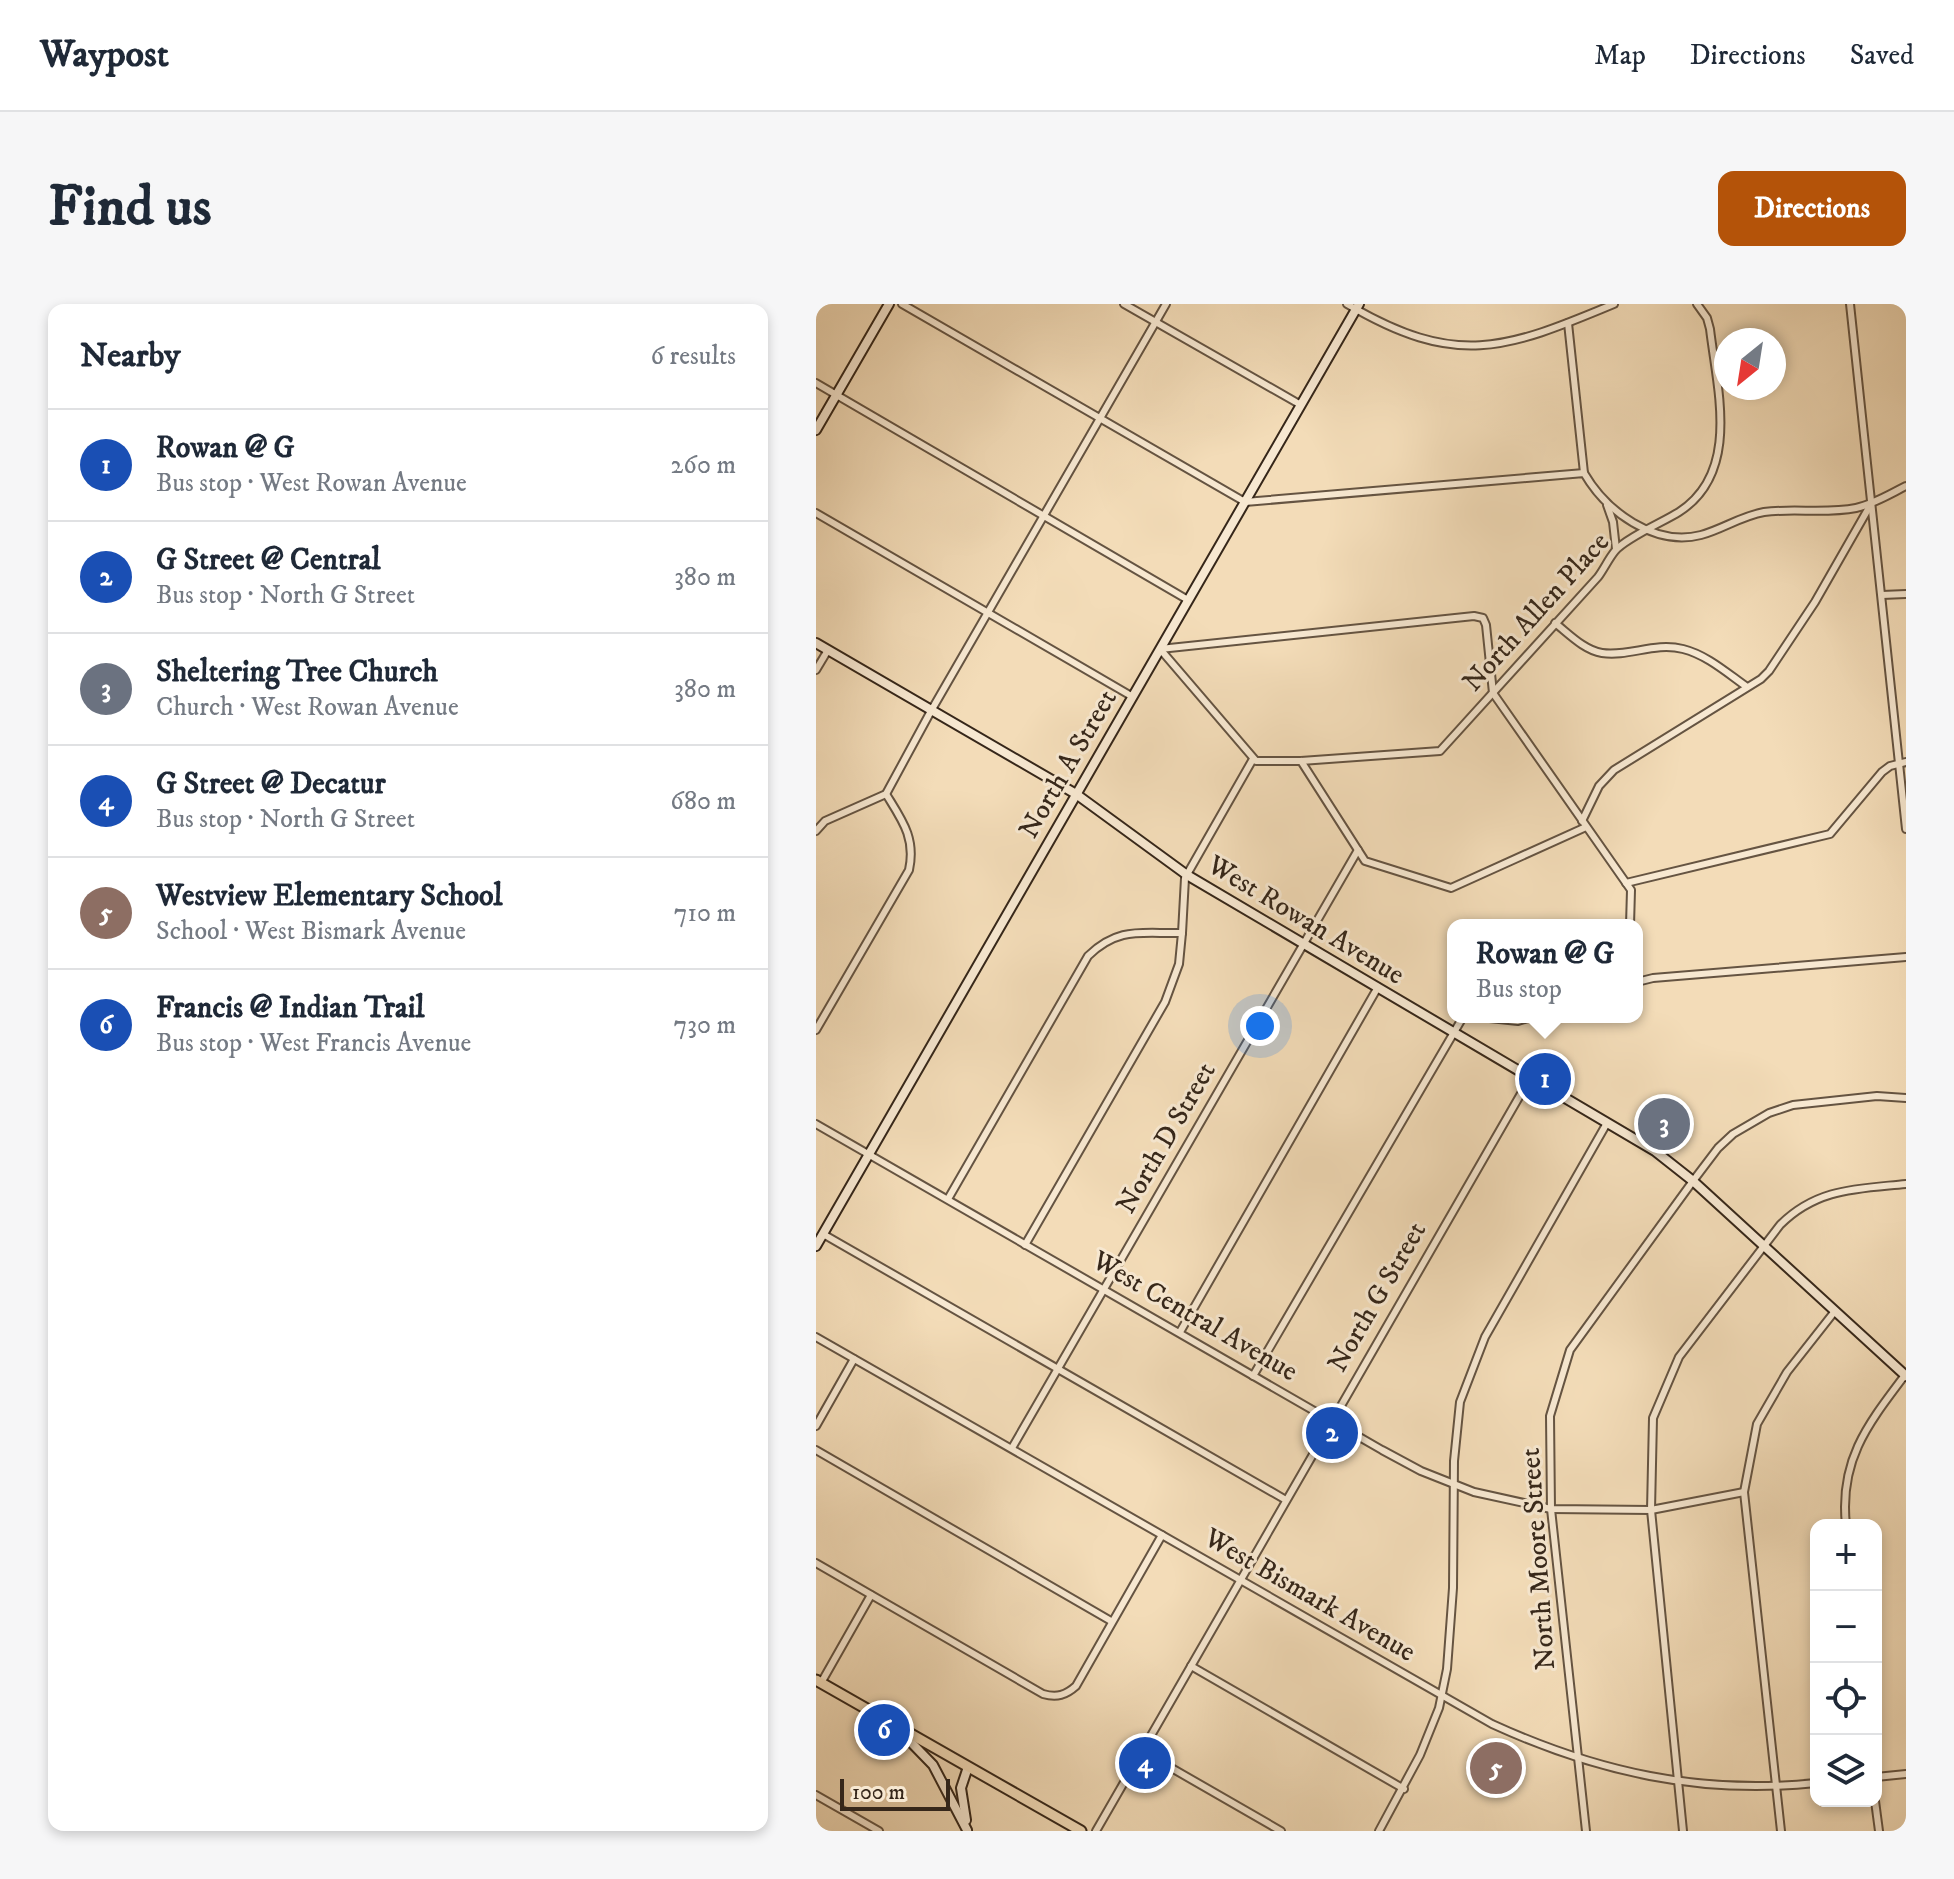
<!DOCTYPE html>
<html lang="en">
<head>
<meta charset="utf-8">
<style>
  :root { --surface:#fff; --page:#f6f6f7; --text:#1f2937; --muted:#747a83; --line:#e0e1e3; --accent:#b45309 }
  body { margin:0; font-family:"IM FELL DW Pica",serif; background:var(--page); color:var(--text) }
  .controls { position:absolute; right:24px; bottom:24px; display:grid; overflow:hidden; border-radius:16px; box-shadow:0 4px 12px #0003 }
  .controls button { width:72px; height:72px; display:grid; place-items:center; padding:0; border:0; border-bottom:2px solid var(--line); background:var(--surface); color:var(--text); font:40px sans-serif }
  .compass { position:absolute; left:898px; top:24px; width:72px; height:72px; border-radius:50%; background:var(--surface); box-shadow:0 4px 12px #0003; rotate:210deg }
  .scale { position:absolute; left:24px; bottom:20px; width:110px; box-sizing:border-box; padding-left:8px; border:4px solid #36271a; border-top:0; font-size:22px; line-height:28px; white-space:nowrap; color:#36271a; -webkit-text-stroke:6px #f7e8d1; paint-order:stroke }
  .you { position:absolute; left:444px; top:722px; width:28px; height:28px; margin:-20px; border:6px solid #fff; border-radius:50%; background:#1a73e8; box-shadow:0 0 0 12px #1a73e833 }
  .badge { display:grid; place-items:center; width:52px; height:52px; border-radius:50%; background:var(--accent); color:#fff; font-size:26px; font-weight:700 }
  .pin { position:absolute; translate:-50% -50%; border:4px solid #fff; box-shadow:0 2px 8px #0006 }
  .popup { position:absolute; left:631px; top:615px; width:196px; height:104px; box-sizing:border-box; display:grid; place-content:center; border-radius:16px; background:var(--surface); filter:drop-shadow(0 2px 6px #0005); font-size:26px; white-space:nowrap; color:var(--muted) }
  .popup b { font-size:30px; color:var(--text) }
  .popup::after { content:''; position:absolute; left:50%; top:100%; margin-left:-16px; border:16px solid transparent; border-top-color:var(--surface) }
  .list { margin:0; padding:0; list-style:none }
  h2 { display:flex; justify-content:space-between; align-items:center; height:104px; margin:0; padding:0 32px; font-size:34px }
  h2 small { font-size:26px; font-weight:400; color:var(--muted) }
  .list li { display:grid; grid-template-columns:52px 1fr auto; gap:24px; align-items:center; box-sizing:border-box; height:112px; padding:0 32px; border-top:2px solid var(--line) }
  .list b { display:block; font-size:30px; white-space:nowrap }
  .list p { margin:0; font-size:26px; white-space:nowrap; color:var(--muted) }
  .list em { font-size:26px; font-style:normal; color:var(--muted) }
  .icon { flex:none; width:44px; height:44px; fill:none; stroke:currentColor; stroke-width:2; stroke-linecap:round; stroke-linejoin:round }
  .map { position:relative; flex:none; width:1090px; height:1527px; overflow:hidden; border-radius:16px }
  header { display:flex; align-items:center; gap:48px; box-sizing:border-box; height:112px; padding:0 40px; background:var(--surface); border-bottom:2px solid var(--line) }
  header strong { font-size:38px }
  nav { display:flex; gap:44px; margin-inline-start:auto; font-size:28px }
  .intro { display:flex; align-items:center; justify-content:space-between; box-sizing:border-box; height:192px; padding:0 48px }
  h1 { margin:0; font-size:56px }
  .button { padding:20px 36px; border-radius:16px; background:var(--accent); color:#fff; font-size:28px; font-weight:700 }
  main { display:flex; gap:48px; padding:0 48px }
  aside { flex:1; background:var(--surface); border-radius:16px; box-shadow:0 4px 12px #0003 }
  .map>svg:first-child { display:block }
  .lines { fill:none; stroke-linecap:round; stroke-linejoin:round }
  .street-casing { stroke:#655442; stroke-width:10 }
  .secondary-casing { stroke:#36271a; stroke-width:12 }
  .primary-casing { stroke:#36271a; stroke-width:13 }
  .street { stroke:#f7e8d1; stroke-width:6 }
  .secondary { stroke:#f7e8d1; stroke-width:8 }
  .primary { stroke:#f3dcb8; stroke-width:9 }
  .labels { text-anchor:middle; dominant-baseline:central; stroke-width:6; stroke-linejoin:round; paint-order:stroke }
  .street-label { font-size:28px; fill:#36271a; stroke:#f7e8d1 }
</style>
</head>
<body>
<header>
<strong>Waypost</strong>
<nav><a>Map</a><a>Directions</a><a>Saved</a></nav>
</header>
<div class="intro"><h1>Find us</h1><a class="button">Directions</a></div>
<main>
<aside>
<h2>Nearby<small>6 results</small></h2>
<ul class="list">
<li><span class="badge" style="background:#1a4fb4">1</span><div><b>Rowan @ G</b><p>Bus stop · West Rowan Avenue</p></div><em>260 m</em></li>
<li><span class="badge" style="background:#1a4fb4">2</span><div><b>G Street @ Central</b><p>Bus stop · North G Street</p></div><em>380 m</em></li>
<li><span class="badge" style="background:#6b7280">3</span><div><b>Sheltering Tree Church</b><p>Church · West Rowan Avenue</p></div><em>380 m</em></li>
<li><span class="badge" style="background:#1a4fb4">4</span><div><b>G Street @ Decatur</b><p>Bus stop · North G Street</p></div><em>680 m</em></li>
<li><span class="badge" style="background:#8d6e63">5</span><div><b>Westview Elementary School</b><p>School · West Bismark Avenue</p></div><em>710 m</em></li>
<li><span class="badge" style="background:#1a4fb4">6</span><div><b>Francis @ Indian Trail</b><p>Bus stop · West Francis Avenue</p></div><em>730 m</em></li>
</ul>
</aside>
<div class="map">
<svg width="1090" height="1527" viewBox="0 0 1090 1527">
  <rect width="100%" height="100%" fill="#f3dcb8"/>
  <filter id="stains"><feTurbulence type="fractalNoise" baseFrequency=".0025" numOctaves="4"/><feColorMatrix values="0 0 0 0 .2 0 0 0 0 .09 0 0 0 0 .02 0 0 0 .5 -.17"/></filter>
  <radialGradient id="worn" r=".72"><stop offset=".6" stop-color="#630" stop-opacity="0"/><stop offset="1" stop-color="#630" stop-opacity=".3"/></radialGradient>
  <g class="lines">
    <g class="street-casing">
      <g id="street">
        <path d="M 86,0 L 429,198 L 768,169 C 790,207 838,243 885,231 C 907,225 925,212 948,208 C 978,204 1010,210 1040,204 C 1058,200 1074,190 1090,182"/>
        <polyline points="308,0 485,101"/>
        <path d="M 531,0 C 640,64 688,46 798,0"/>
        <polyline points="1034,0 1090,525"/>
        <polyline points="752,19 768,169"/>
        <polyline points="0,79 372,296"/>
        <polyline points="791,201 797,218 800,245"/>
        <polyline points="0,209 317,393"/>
        <polyline points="1066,291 1090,290"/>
        <path d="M 739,319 C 753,330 768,346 786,349 C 813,353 838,338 867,345 C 891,351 911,369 931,383"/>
        <path d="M 344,345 L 440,457 L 485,457 L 624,447 L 782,273 C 788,265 793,254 799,247 C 810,234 847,218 863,208 C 925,168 901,85 894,25 L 891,14 L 881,0"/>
        <polyline points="344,345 658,312 667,314 670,321 677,389 815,586 814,621"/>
        <polyline points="0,366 12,346"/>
        <polyline points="485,457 549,557 635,584 770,523"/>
        <polyline points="766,517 783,482 798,466 945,375 953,367 999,298 1055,200"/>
        <polyline points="0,527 9,517 70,490 115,407 350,0"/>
        <polyline points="810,579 1014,530 1066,468 1074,462 1090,458"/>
        <polyline points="821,678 837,674 1090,653"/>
        <polyline points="664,713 702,717 715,713"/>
        <path d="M 0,726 L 93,566 C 100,534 86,516 70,490"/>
        <polyline points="0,820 566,1146 605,1167 658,1188 735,1205 835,1206 928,1188"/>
        <path d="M 132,895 L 272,652 C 303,622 326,630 366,629 L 369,574 L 437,455"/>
        <polyline points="7,930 470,1196"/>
        <polyline points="209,941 349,698 363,660 366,629"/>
        <polyline points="364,1028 562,683"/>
        <path d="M 0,1033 L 676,1420 C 781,1468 884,1491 1000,1479"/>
        <polyline points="437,1072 647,713"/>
        <polyline points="0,1122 38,1055"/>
        <polyline points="196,1144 542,546"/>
        <polyline points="0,1146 295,1317"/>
        <path d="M 1030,1221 C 1023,1156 1052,1120 1089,1071"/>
        <path d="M 0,1259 L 227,1390 C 241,1394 250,1391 260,1382 L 346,1231"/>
        <polyline points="375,1362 588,1485"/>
        <polyline points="5,1379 55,1291"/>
        <polyline points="326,1447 465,1527"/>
        <polyline points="1060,1473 1090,1470"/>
        <polyline points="0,1491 63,1527"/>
        <polyline points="1059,1497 1063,1527"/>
        <polyline points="280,1527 714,774"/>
        <polyline points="563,1527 604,1451 623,1404 631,1365 637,1284 638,1157 644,1098 669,1033 791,819"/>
        <polyline points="770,1527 735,1205 734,1112 754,1046 877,877 902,844 917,830 953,809 977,801 1061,792 1090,794"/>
        <path d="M 867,1527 L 835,1206 L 837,1114 L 863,1053 L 964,921 C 1001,884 1041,885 1090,880"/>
        <polyline points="965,1527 928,1188 941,1120 971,1068 1019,1007"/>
      </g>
    </g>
    <g class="secondary-casing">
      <g id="secondary">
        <polyline points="0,126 73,0"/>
        <polyline points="0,339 260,490 371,571 839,847 877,877 1090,1072"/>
        <polyline points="0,942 543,0"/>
        <polyline points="83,1426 117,1461 151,1526"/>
        <polyline points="150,1516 145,1484 152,1463"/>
      </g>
    </g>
    <g class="primary-casing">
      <polyline id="primary" points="0,1376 265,1527"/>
    </g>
    <use href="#street" class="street"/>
    <use href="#secondary" class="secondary"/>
    <use href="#primary" class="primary"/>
  </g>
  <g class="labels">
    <g class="street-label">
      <text transform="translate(720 308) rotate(-48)">North Allen Place</text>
      <text transform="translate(252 460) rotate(-60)">North A Street</text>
      <text transform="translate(490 616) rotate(31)">West Rowan Avenue</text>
      <text transform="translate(350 834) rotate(-60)">North D Street</text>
      <text transform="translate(561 993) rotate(-60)">North G Street</text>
      <text transform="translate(379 1012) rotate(30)">West Central Avenue</text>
      <text transform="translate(722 1255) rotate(-94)">North Moore Street</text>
      <text transform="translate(494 1291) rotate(30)">West Bismark Avenue</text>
    </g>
  </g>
  <rect width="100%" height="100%" filter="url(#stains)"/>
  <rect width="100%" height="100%" fill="url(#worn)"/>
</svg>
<div class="controls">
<button>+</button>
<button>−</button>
<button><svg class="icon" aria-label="locate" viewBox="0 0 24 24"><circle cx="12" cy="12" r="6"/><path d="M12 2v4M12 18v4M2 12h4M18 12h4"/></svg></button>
<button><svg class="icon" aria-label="layers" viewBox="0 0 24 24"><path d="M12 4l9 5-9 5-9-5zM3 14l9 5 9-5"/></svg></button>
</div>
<svg class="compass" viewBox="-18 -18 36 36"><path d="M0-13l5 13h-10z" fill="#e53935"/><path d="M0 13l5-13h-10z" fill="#747a83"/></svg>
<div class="scale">100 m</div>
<div class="you"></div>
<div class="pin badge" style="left:729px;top:775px;background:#1a4fb4">1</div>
<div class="popup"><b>Rowan @ G</b>Bus stop</div>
<div class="pin badge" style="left:516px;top:1129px;background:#1a4fb4">2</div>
<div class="pin badge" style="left:848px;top:820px;background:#6b7280">3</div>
<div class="pin badge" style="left:329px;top:1459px;background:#1a4fb4">4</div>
<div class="pin badge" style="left:680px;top:1464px;background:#8d6e63">5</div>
<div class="pin badge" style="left:68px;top:1426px;background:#1a4fb4">6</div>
</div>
</main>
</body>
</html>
